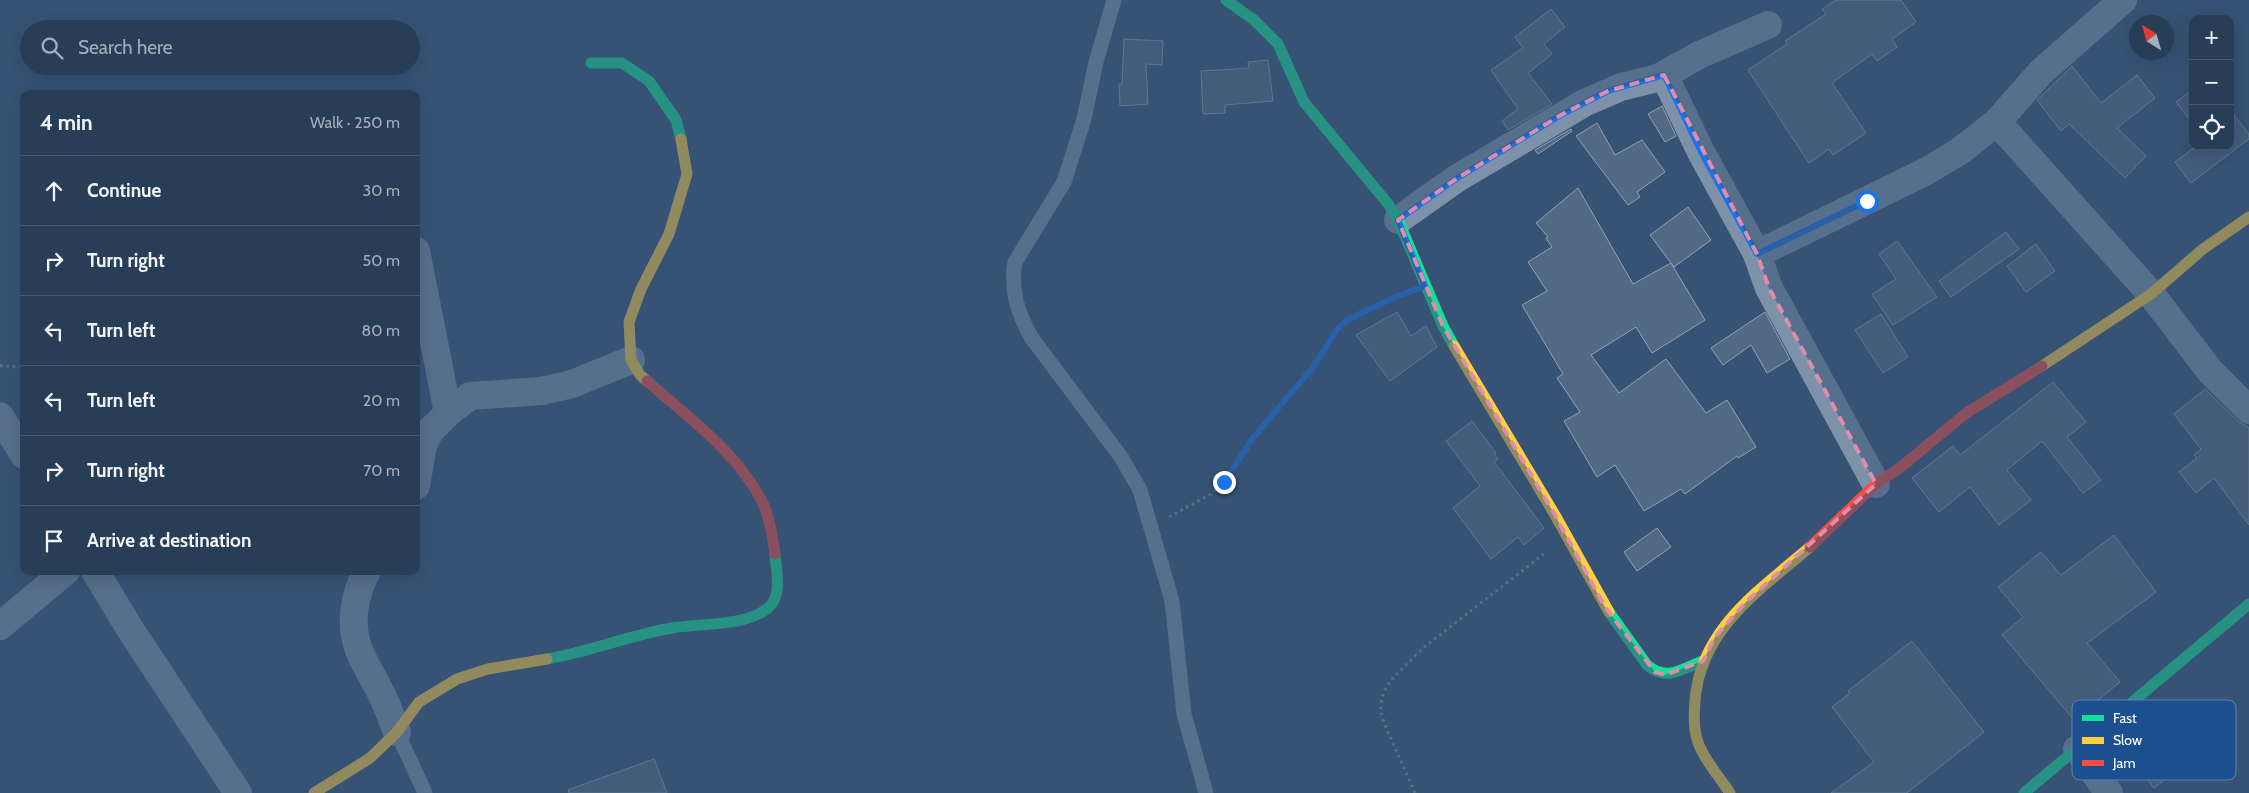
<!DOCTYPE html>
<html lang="en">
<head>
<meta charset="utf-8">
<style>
  :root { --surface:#283e57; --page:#344961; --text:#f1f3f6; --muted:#a5aeba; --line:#44576d }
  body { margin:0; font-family:Cabin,sans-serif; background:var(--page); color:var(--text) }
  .controls { position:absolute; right:15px; top:15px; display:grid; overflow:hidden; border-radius:10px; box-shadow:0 5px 20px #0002 }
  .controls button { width:45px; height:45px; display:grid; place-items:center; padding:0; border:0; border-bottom:1px solid var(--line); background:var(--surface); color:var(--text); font:25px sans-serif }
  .compass { position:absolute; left:2129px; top:15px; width:45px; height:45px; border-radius:50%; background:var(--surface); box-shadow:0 5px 20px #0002; rotate:323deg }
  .stop { position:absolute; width:15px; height:15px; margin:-11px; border:4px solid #1a73e8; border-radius:50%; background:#fff }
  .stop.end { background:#1a73e8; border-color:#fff; box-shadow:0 1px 5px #0008 }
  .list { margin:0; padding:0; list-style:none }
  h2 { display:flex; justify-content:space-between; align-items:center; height:65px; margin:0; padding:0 20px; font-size:21px }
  h2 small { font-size:16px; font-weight:400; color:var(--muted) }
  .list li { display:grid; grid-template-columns:32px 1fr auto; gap:15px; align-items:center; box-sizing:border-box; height:70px; padding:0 20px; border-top:1px solid var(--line) }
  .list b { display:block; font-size:19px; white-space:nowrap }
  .list em { font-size:16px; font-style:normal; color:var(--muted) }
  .icon { flex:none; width:28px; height:28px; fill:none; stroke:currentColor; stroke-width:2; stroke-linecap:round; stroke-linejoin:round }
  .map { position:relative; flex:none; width:2249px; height:793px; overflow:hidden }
  .search { position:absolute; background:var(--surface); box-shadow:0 5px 20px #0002; left:20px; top:20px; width:400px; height:55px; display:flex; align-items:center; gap:12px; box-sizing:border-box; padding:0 18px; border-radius:28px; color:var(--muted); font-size:19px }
  .panel { position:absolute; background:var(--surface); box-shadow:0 5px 20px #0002; left:20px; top:90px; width:400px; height:485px; border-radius:10px }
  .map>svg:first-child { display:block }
  .building { fill:#526984; stroke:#92a2b6 }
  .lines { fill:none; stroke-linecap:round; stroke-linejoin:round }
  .path { stroke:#7d92a8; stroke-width:3; stroke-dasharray:2.5 4; stroke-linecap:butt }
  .lane { stroke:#7d92a8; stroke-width:15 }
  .street { stroke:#7d92a8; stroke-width:28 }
  .fast { stroke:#16e098; stroke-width:11 }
  .slow { stroke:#ffcf43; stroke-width:11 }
  .jam { stroke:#f24e42; stroke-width:11 }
  .route { stroke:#1a73e8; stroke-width:6 }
  .marked { fill:none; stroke:#e08cad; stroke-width:4; stroke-dasharray:10 6; stroke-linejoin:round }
  .key { fill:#1b4f8f; stroke:#5f84b1; stroke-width:1 }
  .key-label { font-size:14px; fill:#fff }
</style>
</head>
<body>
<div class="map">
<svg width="2249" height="793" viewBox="0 0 2249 793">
  <rect width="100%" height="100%" fill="#365274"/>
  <g class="building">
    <polygon points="1836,0 1901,0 1916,22 1892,39 1897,47 1877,61 1872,54 1832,83 1866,133 1833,155 1829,149 1809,163 1748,70 1787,44 1785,41 1826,14 1822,9"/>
    <polygon points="1551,9 1565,27 1544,44 1552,54 1528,73 1552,104 1508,130 1502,121 1518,109 1491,70 1523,48 1515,37"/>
    <polygon points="1124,39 1163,41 1162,65 1146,64 1148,104 1120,106 1119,84 1122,84"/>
    <polygon points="1268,60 1273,101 1225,105 1225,113 1203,114 1201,71 1249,68 1248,62"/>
    <polygon points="2072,66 2101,103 2137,75 2155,98 2117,128 2146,156 2125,178 2069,124 2061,131 2037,100"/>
    <polygon points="2193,89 2193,124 2176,102"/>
    <polygon points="1662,106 1676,136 1665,142 1648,114"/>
    <polygon points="2230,110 2249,134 2249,139 2191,183 2175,162 2196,146 2230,146"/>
    <polygon points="1597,123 1615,155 1642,140 1665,172 1637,192 1640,197 1628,205 1576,136"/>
    <polygon points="1571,129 1572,131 1538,154 1535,150"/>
    <polygon points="1578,188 1633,284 1671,263 1705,320 1652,353 1636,327 1591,355 1619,393 1666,359 1706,413 1727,400 1756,447 1738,458 1737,456 1685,494 1681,489 1644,511 1615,465 1597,477 1564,421 1580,412 1557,378 1563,374 1522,305 1547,291 1528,262 1552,247 1546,238 1548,237 1536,223"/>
    <polygon points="1688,207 1711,240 1674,267 1650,235"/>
    <polygon points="2006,232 2019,249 1951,297 1939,281"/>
    <polygon points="1897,241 1937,297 1893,325 1872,294 1896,279 1879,254"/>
    <polygon points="2036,244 2055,271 2026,292 2007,266"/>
    <polygon points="1397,312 1411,336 1426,326 1437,347 1390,381 1356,335"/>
    <polygon points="1765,312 1790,359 1767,373 1751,345 1723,365 1711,348"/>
    <polygon points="1881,314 1908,357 1883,373 1855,330"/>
    <polygon points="2053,382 2086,422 2067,437 2101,480 2083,493 2042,441 2007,470 2031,500 1999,525 1970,487 1939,512 1912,478 1953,446 1960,455"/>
    <polygon points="2205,389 2238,421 2249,428 2249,525 2214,478 2196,493 2179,472 2197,458 2194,455 2201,449 2174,414"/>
    <polygon points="1472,421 1496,453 1494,454 1498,459 1494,462 1544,528 1524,545 1518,537 1491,559 1453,508 1480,486 1446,441"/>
    <polygon points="1657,528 1671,547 1637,571 1624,552"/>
    <polygon points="2114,535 2156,592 2087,643 2120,682 2074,720 2002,635 2023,617 1998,587 2041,552 2061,575"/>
    <polygon points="1912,641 1984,732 1907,793 1831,793 1874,762 1832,707 1850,693 1848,691"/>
    <polygon points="2207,711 2224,733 2154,788 2137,765"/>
    <polygon points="654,759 667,793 569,793 568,790"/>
  </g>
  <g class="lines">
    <g class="path">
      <polyline points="0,366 24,367"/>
      <polyline points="1169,517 1211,494 1224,482 1253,438 1315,366 1338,328 1347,320 1400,295"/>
      <polyline points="1415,793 1385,725 1380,710 1383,694 1390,681 1423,648 1545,553"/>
    </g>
    <g class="lane">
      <path d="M 1114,0 L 1096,62 L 1084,119 L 1064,182 L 1015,262 C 1010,290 1018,313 1031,337 L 1121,457 L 1140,490 L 1172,601 L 1184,714 L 1206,793"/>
      <polyline points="397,732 425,793"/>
    </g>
    <g class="street">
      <polyline points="1664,75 1701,152 1757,254 1769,288 1876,484"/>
      <polyline points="1997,122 2151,294 2210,371 2249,410"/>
      <polyline points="1398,220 1456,179 1584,103 1621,87 1658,78 1699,55 1768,25"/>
      <polyline points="416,251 448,413"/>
      <polyline points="1757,254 1925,172 1960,151 1997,122 2041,72 2123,0"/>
      <polyline points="0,416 24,455"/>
      <polyline points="416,486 423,445 430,431 448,413 470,396 542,391 572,384 631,360"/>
      <polyline points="95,571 130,629 238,793"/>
      <path d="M 367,571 C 354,595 349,625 359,650 C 365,666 375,680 382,695 C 388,707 392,720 397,732"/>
      <polyline points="0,626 66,571"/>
      <polyline points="2077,749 2109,793"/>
    </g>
    <g class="fast">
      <polyline points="1226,0 1254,20 1278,44 1304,102 1389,205 1398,220 1443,326 1454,346"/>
      <polyline points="591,63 622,63 649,81 676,120 681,139"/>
      <path d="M 1609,612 L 1647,665 C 1667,682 1681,669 1703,661"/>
      <path d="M 547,659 C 589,652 630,635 672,628 C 700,623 745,627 768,608 C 783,596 776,570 775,554"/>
      <polyline points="2024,793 2249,604"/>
    </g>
    <g class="slow">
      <polyline points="1454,346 1555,515 1609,612"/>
      <polyline points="2042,366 2151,294 2203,249 2249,217"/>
      <polyline points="647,381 640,375 631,360 629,322 641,289 669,234 687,174 681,139"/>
      <polyline points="314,793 370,758 397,732 419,702 457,679 488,669 547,659"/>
      <path d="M 1730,793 C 1720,778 1706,762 1699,745 C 1693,730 1694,716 1695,700 C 1701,628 1760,590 1810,547"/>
    </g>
    <g class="jam">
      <path d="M 647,381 C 687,416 735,451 761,499 C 768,512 773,539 775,554"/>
      <polyline points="1810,547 1876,484 1901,467 1965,414 2042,366"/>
    </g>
  </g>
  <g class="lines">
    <polyline class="route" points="1224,482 1253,438 1314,366 1338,328 1347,320 1395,297 1425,286 1398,220 1456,179 1561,115 1608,91 1664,75 1701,152 1757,254 1867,201"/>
  </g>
  <path d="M0 0H2249V793H0ZM 1664,75 L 1757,254 L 1769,288 L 1876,484 L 1745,603 L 1715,637 L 1703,661 L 1665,675 L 1655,672 L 1605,607 L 1555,515 L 1443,326 L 1398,220 L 1456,179 L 1561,115 L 1608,91 Z" fill="#365274" fill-opacity=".55" fill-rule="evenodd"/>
  <path class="marked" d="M 1664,75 L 1757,254 L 1769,288 L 1876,484 L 1745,603 L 1715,637 L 1703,661 L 1665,675 L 1655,672 L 1605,607 L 1555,515 L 1443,326 L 1398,220 L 1456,179 L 1561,115 L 1608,91 Z"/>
  <rect x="2072" y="700" width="164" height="80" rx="8" class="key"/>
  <rect x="2082" y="715" width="22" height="6" fill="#16e098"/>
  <rect x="2082" y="737" width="22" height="7" fill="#ffcf43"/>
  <rect x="2082" y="760" width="22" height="6" fill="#f24e42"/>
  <g class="key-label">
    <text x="2113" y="723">Fast</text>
    <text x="2113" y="745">Slow</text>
    <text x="2113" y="768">Jam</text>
  </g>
</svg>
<div class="controls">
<button>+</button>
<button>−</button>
<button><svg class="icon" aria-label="locate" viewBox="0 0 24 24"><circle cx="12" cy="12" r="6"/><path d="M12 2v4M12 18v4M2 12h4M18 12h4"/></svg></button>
</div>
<svg class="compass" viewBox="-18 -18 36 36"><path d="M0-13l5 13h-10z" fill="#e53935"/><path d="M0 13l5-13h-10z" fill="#a5aeba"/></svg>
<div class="stop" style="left:1867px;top:201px"></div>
<div class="stop end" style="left:1224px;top:482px"></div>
<div class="search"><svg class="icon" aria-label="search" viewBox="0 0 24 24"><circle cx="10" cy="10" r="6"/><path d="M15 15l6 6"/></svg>Search here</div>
<section class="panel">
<h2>4 min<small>Walk · 250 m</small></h2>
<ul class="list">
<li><svg class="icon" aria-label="ahead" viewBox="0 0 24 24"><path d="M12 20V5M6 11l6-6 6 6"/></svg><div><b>Continue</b></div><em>30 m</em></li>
<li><svg class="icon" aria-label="right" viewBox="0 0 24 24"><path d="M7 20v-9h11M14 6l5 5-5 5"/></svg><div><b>Turn right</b></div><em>50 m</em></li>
<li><svg class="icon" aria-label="left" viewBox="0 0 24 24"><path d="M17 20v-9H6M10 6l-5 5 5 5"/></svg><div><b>Turn left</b></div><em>80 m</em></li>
<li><svg class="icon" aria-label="left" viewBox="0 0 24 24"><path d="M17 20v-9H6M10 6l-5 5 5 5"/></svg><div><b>Turn left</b></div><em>20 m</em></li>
<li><svg class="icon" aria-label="right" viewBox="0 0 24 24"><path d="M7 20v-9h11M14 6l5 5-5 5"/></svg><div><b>Turn right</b></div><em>70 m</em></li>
<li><svg class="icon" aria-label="arrive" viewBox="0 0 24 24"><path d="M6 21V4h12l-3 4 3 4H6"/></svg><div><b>Arrive at destination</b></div></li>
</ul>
</section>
</div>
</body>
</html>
